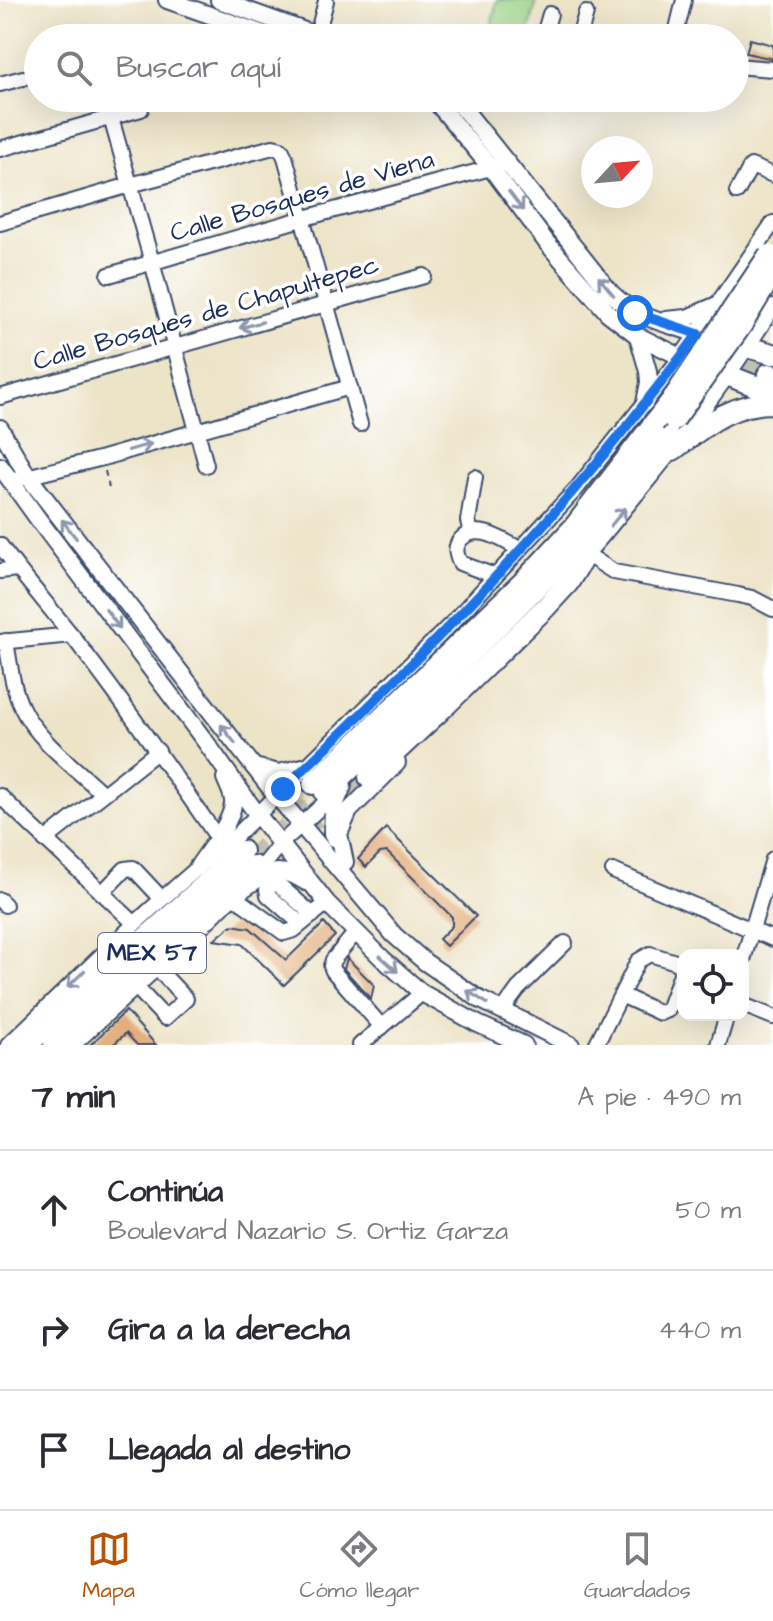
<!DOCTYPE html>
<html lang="es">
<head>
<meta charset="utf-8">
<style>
  :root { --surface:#fff; --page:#f2f2f3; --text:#2b2b33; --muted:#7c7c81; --line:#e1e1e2; --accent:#b45309 }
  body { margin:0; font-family:"Architects Daughter",sans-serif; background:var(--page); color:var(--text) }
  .controls { position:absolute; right:24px; bottom:24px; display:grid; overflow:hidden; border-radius:16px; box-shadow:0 8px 32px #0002 }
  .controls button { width:72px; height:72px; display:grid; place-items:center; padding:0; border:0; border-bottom:2px solid var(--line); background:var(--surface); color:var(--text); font:40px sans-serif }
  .compass { position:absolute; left:581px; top:136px; width:72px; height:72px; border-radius:50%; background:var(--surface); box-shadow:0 8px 32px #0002; rotate:64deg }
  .stop { position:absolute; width:24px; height:24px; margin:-18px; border:6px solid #1a73e8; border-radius:50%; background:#fff }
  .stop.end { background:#1a73e8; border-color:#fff; box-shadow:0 2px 8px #0008 }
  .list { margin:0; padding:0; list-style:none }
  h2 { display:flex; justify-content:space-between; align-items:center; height:104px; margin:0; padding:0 32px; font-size:34px }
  h2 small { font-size:26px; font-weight:400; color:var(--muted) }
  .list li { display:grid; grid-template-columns:52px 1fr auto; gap:24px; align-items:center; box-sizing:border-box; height:120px; padding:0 32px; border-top:2px solid var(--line) }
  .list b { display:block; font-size:30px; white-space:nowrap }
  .list p { margin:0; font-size:26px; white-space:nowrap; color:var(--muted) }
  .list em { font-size:26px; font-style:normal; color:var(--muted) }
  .icon { flex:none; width:44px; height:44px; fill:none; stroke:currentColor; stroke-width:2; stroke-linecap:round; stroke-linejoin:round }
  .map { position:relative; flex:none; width:773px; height:1045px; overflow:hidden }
  .search { position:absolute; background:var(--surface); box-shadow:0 8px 32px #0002; left:24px; right:24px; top:24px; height:88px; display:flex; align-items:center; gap:20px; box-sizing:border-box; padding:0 28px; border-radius:44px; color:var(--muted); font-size:30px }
  .sheet { height:464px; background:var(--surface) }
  nav { display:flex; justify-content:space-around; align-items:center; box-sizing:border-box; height:112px; border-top:2px solid var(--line); background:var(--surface); font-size:22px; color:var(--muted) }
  nav a { display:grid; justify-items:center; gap:4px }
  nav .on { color:var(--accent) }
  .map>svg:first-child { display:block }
  .green { fill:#9ad285; stroke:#5a8072; stroke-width:2 }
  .building { fill:#e3ae7c }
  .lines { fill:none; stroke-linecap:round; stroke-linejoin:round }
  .highway-tunnel { stroke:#c2c0b2; stroke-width:20; stroke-dasharray:20 10; stroke-linecap:butt }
  .minor-casing { stroke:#3a4a6e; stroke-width:18 }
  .major-casing { stroke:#3a4a6e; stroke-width:20 }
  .highway-casing { stroke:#3a4a6e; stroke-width:24 }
  .path { stroke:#3a4a6e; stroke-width:2; stroke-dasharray:6 6; stroke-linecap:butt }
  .minor { stroke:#fff; stroke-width:14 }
  .major { stroke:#fff; stroke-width:16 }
  .highway { stroke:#fff; stroke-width:20 }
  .highway-bridge-casing { stroke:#3a4a6e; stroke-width:24; stroke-linecap:butt }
  .highway-bridge { stroke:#fff; stroke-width:20 }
  .oneway { stroke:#8d97ae }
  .route { stroke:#1a73e8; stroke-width:10 }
  .labels { text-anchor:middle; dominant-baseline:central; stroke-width:7; stroke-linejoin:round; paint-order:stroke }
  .shield { fill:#fff; stroke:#5f6d8e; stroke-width:2 }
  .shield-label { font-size:24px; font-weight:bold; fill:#1b2f5e }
  .street-label { font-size:26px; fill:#1b2f5e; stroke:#fff }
</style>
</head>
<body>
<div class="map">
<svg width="773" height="1045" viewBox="0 0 773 1045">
  <rect width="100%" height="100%" fill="#fff"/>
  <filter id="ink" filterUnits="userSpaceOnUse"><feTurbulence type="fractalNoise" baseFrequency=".0125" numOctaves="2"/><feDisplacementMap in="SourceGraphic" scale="16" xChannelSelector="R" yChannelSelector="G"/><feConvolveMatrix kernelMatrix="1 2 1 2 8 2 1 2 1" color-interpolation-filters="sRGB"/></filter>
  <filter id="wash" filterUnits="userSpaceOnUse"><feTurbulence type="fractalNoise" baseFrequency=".006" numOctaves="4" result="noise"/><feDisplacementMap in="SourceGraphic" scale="32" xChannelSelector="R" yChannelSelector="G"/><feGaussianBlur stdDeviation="1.8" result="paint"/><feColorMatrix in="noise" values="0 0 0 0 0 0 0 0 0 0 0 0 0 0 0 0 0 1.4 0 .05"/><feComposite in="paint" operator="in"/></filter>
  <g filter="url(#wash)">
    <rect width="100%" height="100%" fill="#ece4c7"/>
    <polygon class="green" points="497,0 537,0 527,38 488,38"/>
    <g id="blocks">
      <g class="building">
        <polygon points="750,39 773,45 773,59 746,53"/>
        <polygon points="386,828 476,916 446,946 439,939 452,926 452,917 387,852 380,853 366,867 358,859"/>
        <polygon points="324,923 335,936 284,985 242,944 214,940 232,925 250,928 286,960"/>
        <polygon points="347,958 374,985 371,999 344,969"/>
        <polygon points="126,1011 156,1045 137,1045 126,1033 113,1045 90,1045"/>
      </g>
    </g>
  </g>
  <g filter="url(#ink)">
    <use href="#blocks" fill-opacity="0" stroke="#3a4a6e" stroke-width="2"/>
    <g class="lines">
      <g class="highway-tunnel">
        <path d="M 713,374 C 733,368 749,370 768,374"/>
        <polyline points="301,830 369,777"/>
        <polyline points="250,860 325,793"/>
      </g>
      <g class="minor-casing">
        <g id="minor">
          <polyline points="677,29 684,0"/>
          <polyline points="317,35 326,1"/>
          <polyline points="543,38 550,14"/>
          <polyline points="579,38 586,13"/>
          <polyline points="735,66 773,69"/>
          <polyline points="0,84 23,78"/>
          <polyline points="111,118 152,262 206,465"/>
          <polyline points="0,149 141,109"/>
          <polyline points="737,192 751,166 773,175"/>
          <polyline points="0,223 130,185 273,147 281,149 285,157 360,424"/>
          <polyline points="109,275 301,219 498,166"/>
          <polyline points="0,397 424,276"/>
          <polyline points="18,479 103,458 350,387"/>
          <polyline points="471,532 468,521 475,477"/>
          <path d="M 0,545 C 23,577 49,606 73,637 C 123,702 170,769 217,837"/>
          <polyline points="586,554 614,572 738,595 752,598 773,609"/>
          <path d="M 576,565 C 599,542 619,515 640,490 C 688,432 733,371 773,307"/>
          <polyline points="0,571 17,569"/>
          <path d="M 495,576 L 460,563 C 456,554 454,547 461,539 C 478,522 503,541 520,549"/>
          <path d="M 6,641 C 10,663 12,688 22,708 C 36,739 78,770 103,794"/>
          <polyline points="0,642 72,635"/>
          <polyline points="0,796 134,923"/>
          <polyline points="45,840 158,751"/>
          <polyline points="613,871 773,939"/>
          <polyline points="102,893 125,869 133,868 162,899"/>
          <polyline points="233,896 284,933 294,930 327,903"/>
          <polyline points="0,900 5,905"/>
          <polyline points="301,924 268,895 267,890 270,885 278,884 313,915"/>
          <polyline points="356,932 333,960 331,966 333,971 382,1027"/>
          <polyline points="743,960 773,859"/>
          <polyline points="136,987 165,1018 186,999 157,968"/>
          <polyline points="743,1005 773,1017"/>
          <polyline points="502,1011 518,989 565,943"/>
          <path d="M 8,1045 C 82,975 153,902 233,839 L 450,625 L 578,487 L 681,357 L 773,223"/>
          <polyline points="73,1045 212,917 258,871 280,844 338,791"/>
          <polyline points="360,1045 422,993"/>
          <polyline points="596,1045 638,961 650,954 679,963 682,971 668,1010 660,1013 621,995"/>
          <polyline points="718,1045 727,1015"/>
        </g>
      </g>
      <g class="major-casing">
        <g id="major">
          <polyline points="167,0 275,38"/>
          <polyline points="219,0 324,38"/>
          <polyline points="431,98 438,104 491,168 547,243 608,313 638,336 681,357"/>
          <path d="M 455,98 L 611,293 C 636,318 665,323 698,334"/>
          <polyline points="666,320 687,318 717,305"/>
          <polyline points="638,336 648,371 649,382 645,403"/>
          <polyline points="0,428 27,475 271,789 394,935 425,962 479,999 571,1045"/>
          <polyline points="0,466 41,523 205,741 257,814 327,903 383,959 422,993 478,1024 524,1045"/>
          <polyline points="254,767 279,773 307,766"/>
          <polyline points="334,838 332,834 333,810 343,786"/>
          <polyline points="345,862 339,834 349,811 397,763"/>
          <path d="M 197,868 C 208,851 231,824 233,804 C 234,795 228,786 225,778"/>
          <path d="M 237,893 C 265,875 274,862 306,882"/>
        </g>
      </g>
      <g class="highway-casing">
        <g id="highway">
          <polyline points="698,334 773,354"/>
          <polyline points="681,357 773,393"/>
          <polyline points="768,374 773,375"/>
          <path d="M 673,450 C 705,426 730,403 773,403"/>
          <polyline points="369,777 443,708 546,607 568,583 583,558"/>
          <polyline points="313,784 525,580 574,527 654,423"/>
          <polyline points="325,793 434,690 563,561 638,470 667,430"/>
          <polyline points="227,883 253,866"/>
          <polyline points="27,1045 242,851"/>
          <polyline points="54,1045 220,889"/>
        </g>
      </g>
      <polyline class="path" points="105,471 109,488"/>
      <use href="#minor" class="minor"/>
      <use href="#major" class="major"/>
      <use href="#highway" class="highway"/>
      <g class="highway-bridge-casing">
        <g id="highway-bridge">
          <polyline points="674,420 741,326 773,273"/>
          <polyline points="654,423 672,400 769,255"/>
        </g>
      </g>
      <use href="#highway-bridge" class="highway-bridge"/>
    </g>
    <defs><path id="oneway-shaft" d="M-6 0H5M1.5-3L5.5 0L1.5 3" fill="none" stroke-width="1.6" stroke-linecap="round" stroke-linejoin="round" transform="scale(2)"/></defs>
    <g class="oneway">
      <use href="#oneway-shaft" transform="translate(516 201) rotate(53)"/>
      <use href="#oneway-shaft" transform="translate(606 286) rotate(-130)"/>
      <use href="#oneway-shaft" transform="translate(251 325) rotate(165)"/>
      <use href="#oneway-shaft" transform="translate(140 447) rotate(-16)"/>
      <use href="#oneway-shaft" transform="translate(618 517) rotate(-51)"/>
      <use href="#oneway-shaft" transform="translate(69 529) rotate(-128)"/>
      <use href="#oneway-shaft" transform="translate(113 619) rotate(53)"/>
      <use href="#oneway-shaft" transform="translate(228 734) rotate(-128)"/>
      <use href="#oneway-shaft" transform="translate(389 964) rotate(42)"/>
      <use href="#oneway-shaft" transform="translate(76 979) rotate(136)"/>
      <use href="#oneway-shaft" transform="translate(477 997) rotate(-148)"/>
    </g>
  </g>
  <g class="lines" filter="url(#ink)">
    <path class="route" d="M 283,789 C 404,674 523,556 627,426 C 651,395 675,366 698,334 L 635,313"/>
  </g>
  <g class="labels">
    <rect class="shield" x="98" y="933" width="108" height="40" rx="6"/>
    <g class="shield-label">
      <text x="152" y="953">MEX 57</text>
    </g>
    <g class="street-label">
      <text transform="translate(302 196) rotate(-16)">Calle Bosques de Viena</text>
      <text transform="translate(206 313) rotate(-16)">Calle Bosques de Chapultepec</text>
    </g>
  </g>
</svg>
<div class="controls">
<button><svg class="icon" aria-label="locate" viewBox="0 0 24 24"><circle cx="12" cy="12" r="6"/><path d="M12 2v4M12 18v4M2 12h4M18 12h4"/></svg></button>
</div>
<svg class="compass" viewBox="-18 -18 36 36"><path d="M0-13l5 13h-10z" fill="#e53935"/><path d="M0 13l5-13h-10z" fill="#7c7c81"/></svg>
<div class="stop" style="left:635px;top:313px"></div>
<div class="stop end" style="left:283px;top:789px"></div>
<div class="search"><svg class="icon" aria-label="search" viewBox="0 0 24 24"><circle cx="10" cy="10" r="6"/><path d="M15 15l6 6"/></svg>Buscar aquí</div>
</div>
<section class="sheet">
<h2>7 min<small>A pie · 490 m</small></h2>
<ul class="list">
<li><svg class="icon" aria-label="ahead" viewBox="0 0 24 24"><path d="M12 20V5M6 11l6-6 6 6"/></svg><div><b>Continúa</b><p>Boulevard Nazario S. Ortiz Garza</p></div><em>50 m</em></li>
<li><svg class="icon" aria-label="right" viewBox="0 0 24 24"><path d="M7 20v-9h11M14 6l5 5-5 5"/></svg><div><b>Gira a la derecha</b></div><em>440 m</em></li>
<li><svg class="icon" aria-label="arrive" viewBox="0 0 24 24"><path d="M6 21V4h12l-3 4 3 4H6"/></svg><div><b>Llegada al destino</b></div></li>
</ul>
</section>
<nav>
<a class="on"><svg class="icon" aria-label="map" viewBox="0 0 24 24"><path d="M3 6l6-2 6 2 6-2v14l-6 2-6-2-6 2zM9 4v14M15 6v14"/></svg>Mapa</a>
<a><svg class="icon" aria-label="directions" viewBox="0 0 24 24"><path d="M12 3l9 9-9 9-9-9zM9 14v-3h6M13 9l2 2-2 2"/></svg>Cómo llegar</a>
<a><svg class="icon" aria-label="saved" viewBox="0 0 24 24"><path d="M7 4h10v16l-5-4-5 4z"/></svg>Guardados</a>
</nav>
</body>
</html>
